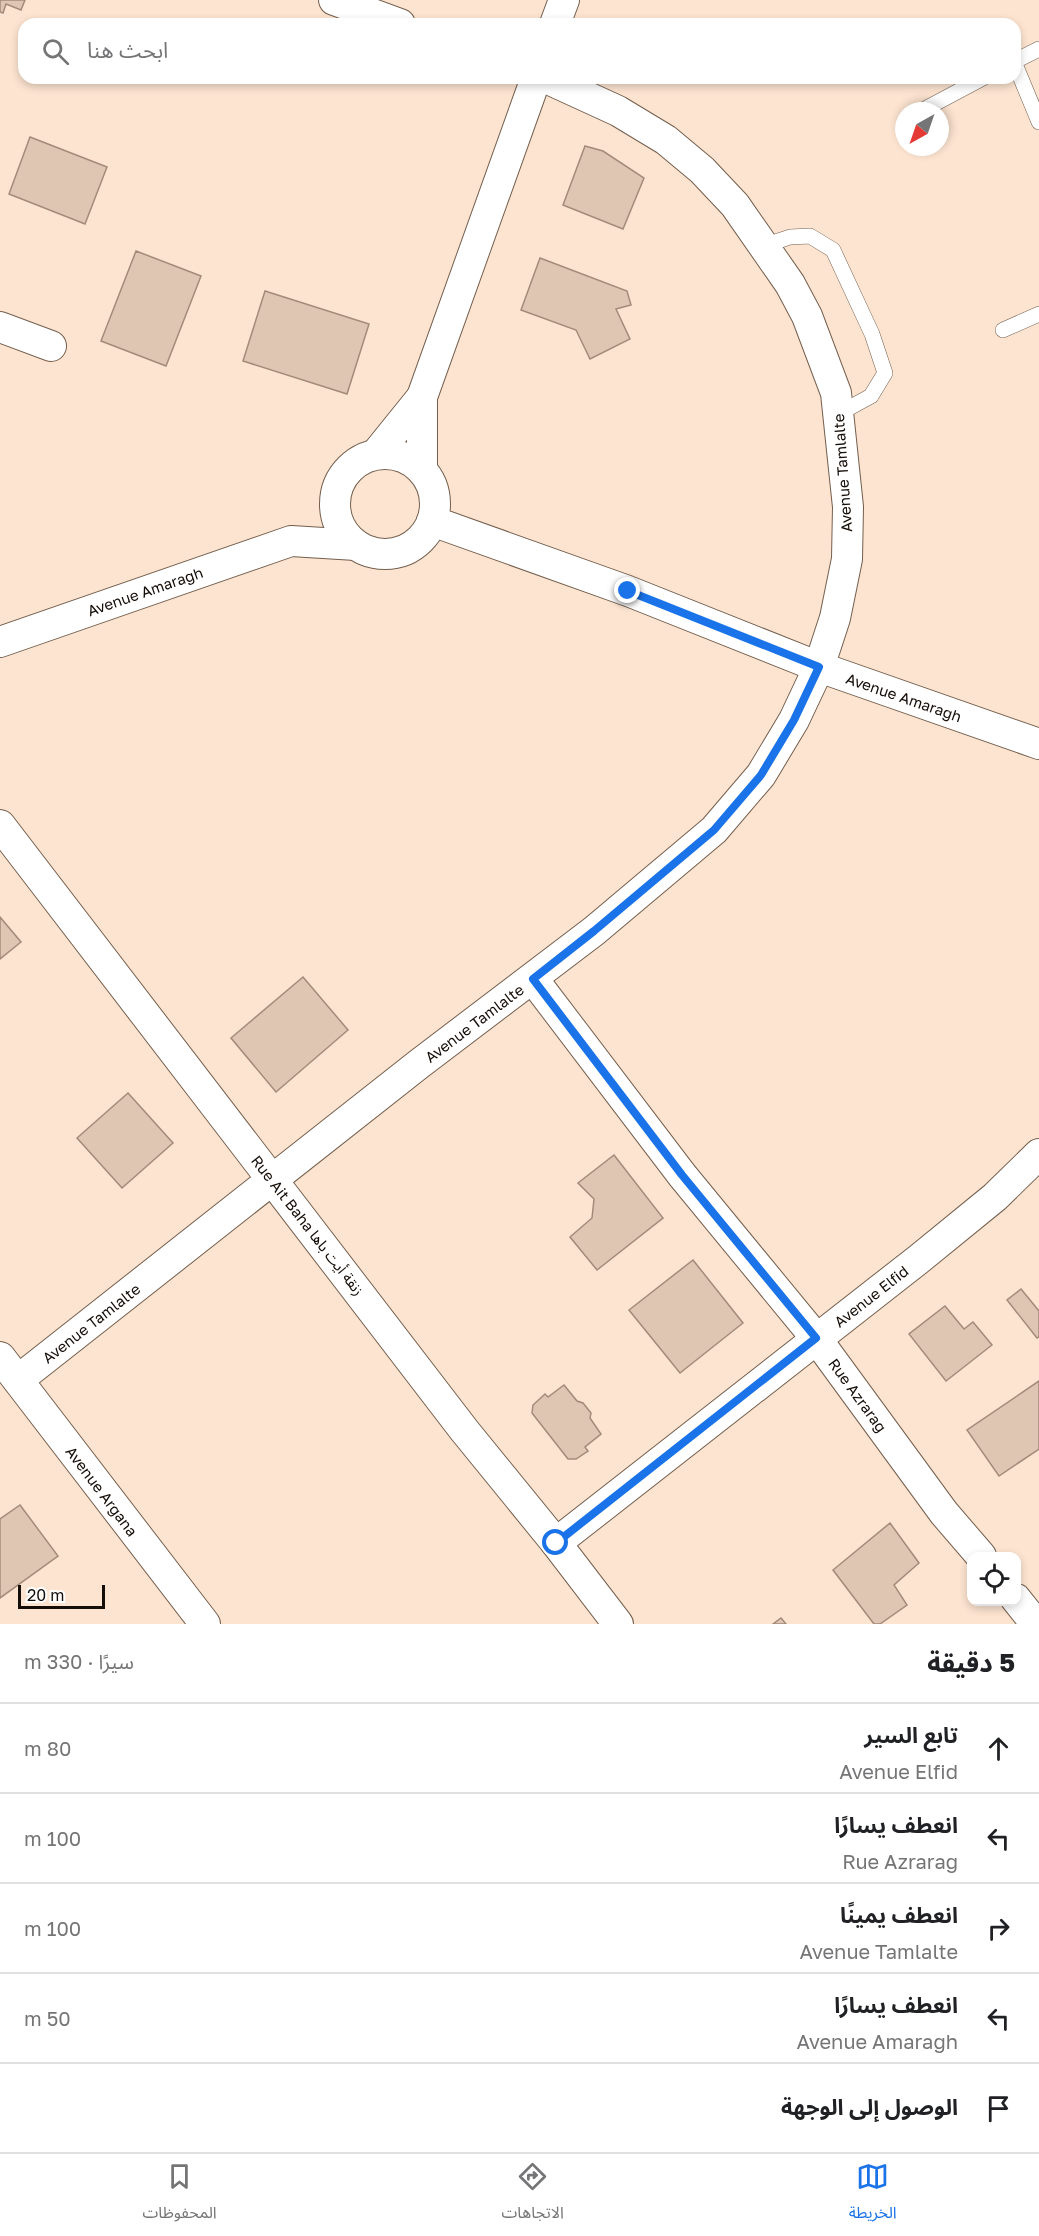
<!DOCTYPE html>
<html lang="ar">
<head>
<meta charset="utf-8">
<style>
  :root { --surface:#fff; --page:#f6f6f6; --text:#202124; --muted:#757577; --line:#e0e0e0; --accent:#1a73e8 }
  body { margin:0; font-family:"Golos Text","Noto Sans Arabic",sans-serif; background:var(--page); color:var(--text); direction:rtl }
  .controls { position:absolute; right:18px; bottom:18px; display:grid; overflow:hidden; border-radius:12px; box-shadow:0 3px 9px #0003 }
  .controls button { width:54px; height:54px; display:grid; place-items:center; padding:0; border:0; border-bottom:2px solid var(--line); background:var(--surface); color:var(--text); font:30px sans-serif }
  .compass { position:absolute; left:895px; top:102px; width:54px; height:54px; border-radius:50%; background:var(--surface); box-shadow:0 3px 9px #0003; rotate:220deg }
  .scale { position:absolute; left:18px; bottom:15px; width:87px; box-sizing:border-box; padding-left:6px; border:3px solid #150d07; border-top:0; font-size:16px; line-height:21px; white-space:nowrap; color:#150d07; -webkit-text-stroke:4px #fff; paint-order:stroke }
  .stop { position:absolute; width:18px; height:18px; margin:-14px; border:4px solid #1a73e8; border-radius:50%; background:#fff }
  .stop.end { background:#1a73e8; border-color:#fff; box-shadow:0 2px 6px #0008 }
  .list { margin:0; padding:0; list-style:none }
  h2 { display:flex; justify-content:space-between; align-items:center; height:78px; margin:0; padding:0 24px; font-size:26px }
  h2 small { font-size:20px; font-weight:400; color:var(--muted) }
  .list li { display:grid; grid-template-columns:39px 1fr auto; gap:18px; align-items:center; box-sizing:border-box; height:90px; padding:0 24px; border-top:2px solid var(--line) }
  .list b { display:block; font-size:22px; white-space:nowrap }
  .list p { margin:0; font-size:20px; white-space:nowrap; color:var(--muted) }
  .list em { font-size:20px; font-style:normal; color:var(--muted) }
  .icon { flex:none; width:33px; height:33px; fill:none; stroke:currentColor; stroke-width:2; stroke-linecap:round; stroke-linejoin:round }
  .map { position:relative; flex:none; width:1039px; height:1624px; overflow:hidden; direction:ltr }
  .search { position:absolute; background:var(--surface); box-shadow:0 3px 9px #0003; left:18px; right:18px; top:18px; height:66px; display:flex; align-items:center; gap:15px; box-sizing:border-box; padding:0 21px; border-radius:18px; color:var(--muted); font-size:22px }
  .sheet { height:528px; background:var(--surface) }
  nav { display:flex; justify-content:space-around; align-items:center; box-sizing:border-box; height:84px; border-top:2px solid var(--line); background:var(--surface); font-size:16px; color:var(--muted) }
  nav a { display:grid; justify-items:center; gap:3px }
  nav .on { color:var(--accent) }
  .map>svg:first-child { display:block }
  .building { fill:#dec6b3; stroke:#a28c79; stroke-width:1.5 }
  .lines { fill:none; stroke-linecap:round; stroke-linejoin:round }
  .lane-casing { stroke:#745f4e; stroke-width:16 }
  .street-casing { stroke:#745f4e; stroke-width:32 }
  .lane { stroke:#fff; stroke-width:15 }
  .street { stroke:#fff; stroke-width:30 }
  .route { stroke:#1a73e8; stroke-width:8 }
  .labels { text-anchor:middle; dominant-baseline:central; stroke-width:6; stroke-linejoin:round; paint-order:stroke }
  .street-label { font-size:15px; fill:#150d07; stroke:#fff }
</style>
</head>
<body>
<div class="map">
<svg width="1039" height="1624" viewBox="0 0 1039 1624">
  <rect width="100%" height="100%" fill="#fce4d0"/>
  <g class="building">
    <polygon points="0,0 25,0 21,10 6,4 3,13 0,12"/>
    <polygon points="30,137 107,167 85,224 9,194"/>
    <polygon points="585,146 603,151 644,178 623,229 563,205"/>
    <polygon points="136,251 201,276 166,366 101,341"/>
    <polygon points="540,258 627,291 631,305 616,309 630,339 590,359 576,330 521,310"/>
    <polygon points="265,291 369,324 347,394 243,361"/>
    <polygon points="0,917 21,942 0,959"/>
    <polygon points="303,977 348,1030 276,1092 231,1038"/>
    <polygon points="128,1093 173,1143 122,1188 77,1138"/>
    <polygon points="614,1155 663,1218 597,1270 570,1237 592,1218 594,1199 578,1183"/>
    <polygon points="693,1260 743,1323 680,1373 629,1310"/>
    <polygon points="1021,1289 1039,1311 1039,1337 1037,1338 1007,1300"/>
    <polygon points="945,1306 964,1329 973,1322 992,1345 946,1381 909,1334"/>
    <polygon points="1039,1381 1039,1449 999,1476 967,1430"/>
    <polygon points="564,1385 577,1401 583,1403 591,1413 590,1418 601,1434 585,1447 588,1451 576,1459 568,1459 532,1413 533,1405 545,1394 548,1397"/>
    <polygon points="20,1505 58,1556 0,1598 0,1519"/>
    <polygon points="890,1523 919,1563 894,1585 907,1605 880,1624 874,1624 833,1570"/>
    <polygon points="781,1618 786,1624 773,1624"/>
  </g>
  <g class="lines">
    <g class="lane-casing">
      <g id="lane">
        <polyline points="1015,61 1039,49"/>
        <polyline points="1015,64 1039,122"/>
        <polyline points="921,111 983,78"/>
        <polyline points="763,246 790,237 810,236 833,250 872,334 885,373 871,396 838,414"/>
        <polyline points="1003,330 1039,314"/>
      </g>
    </g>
    <g class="street-casing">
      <g id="street">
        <polyline points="334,0 400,24"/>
        <polyline points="555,24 564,0"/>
        <polyline points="0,327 51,346"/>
        <polyline points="376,454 422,397"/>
        <circle cx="385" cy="504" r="50"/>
        <polyline points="422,470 422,397 536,78"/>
        <polyline points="432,521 628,591 819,667 1039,744"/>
        <polyline points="0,642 291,541 356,545"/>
        <polyline points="0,825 464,1430 556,1543 618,1624"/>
        <polyline points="533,979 682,1175 816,1338 944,1513 981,1556"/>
        <polyline points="0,1357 205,1624"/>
        <polyline points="18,1380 419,1064 594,931 714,830 761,775 794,720 819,667 835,618 847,559 848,507 836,393 807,316 790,284 735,205 702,170 666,140 618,111 546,78"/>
        <polyline points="556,1543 919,1259 995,1197 1039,1154"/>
        <polyline points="1016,1599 1036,1624"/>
      </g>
    </g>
    <use href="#lane" class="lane"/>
    <use href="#street" class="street"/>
  </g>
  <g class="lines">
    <polyline class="route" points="556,1543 816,1338 682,1175 533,979 594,931 714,830 761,775 794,720 819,667 628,591"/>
  </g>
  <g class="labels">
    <g class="street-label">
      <text transform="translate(842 473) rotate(-94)">Avenue Tamlalte</text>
      <text transform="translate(145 591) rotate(-19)">Avenue Amaragh</text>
      <text transform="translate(904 697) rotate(19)">Avenue Amaragh</text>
      <text transform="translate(474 1023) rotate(-37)">Avenue Tamlalte</text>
      <text transform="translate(308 1225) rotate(52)">Rue Ait Baha زنقة أيت باها</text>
      <text transform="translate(871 1296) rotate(-38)">Avenue Elfid</text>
      <text transform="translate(91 1323) rotate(-38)">Avenue Tamlalte</text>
      <text transform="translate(858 1395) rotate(54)">Rue Azrarag</text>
      <text transform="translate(102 1491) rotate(53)">Avenue Argana</text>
    </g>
  </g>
</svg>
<div class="controls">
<button><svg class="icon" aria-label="locate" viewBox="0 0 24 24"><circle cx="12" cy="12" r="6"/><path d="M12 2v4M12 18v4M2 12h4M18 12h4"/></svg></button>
</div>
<svg class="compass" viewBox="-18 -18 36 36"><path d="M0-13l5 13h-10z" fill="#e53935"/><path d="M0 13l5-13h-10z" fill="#757577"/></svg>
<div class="scale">20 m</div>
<div class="stop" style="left:556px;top:1543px"></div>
<div class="stop end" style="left:628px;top:591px"></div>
<div class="search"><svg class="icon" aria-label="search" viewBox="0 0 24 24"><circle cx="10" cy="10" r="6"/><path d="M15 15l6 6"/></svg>ابحث هنا</div>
</div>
<section class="sheet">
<h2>5 دقيقة<small>سيرًا · 330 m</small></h2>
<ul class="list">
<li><svg class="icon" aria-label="ahead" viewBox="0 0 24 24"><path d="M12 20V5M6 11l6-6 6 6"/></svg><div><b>تابع السير</b><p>Avenue Elfid</p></div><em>80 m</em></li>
<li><svg class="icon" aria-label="left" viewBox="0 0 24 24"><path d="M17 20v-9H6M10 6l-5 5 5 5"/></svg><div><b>انعطف يسارًا</b><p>Rue Azrarag</p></div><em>100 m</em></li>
<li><svg class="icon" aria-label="right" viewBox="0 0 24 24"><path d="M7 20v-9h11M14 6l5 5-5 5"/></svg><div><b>انعطف يمينًا</b><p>Avenue Tamlalte</p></div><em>100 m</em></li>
<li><svg class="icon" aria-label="left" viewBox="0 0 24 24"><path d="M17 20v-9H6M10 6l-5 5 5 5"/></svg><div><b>انعطف يسارًا</b><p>Avenue Amaragh</p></div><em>50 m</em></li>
<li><svg class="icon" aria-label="arrive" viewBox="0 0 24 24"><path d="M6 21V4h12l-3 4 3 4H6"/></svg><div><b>الوصول إلى الوجهة</b></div></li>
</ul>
</section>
<nav>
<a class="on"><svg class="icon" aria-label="map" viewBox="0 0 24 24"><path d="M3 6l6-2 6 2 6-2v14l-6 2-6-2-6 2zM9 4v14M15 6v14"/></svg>الخريطة</a>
<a><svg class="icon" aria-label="directions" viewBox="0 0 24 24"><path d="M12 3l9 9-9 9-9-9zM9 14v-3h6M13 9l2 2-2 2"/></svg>الاتجاهات</a>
<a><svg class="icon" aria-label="saved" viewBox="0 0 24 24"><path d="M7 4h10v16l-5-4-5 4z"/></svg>المحفوظات</a>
</nav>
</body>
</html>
